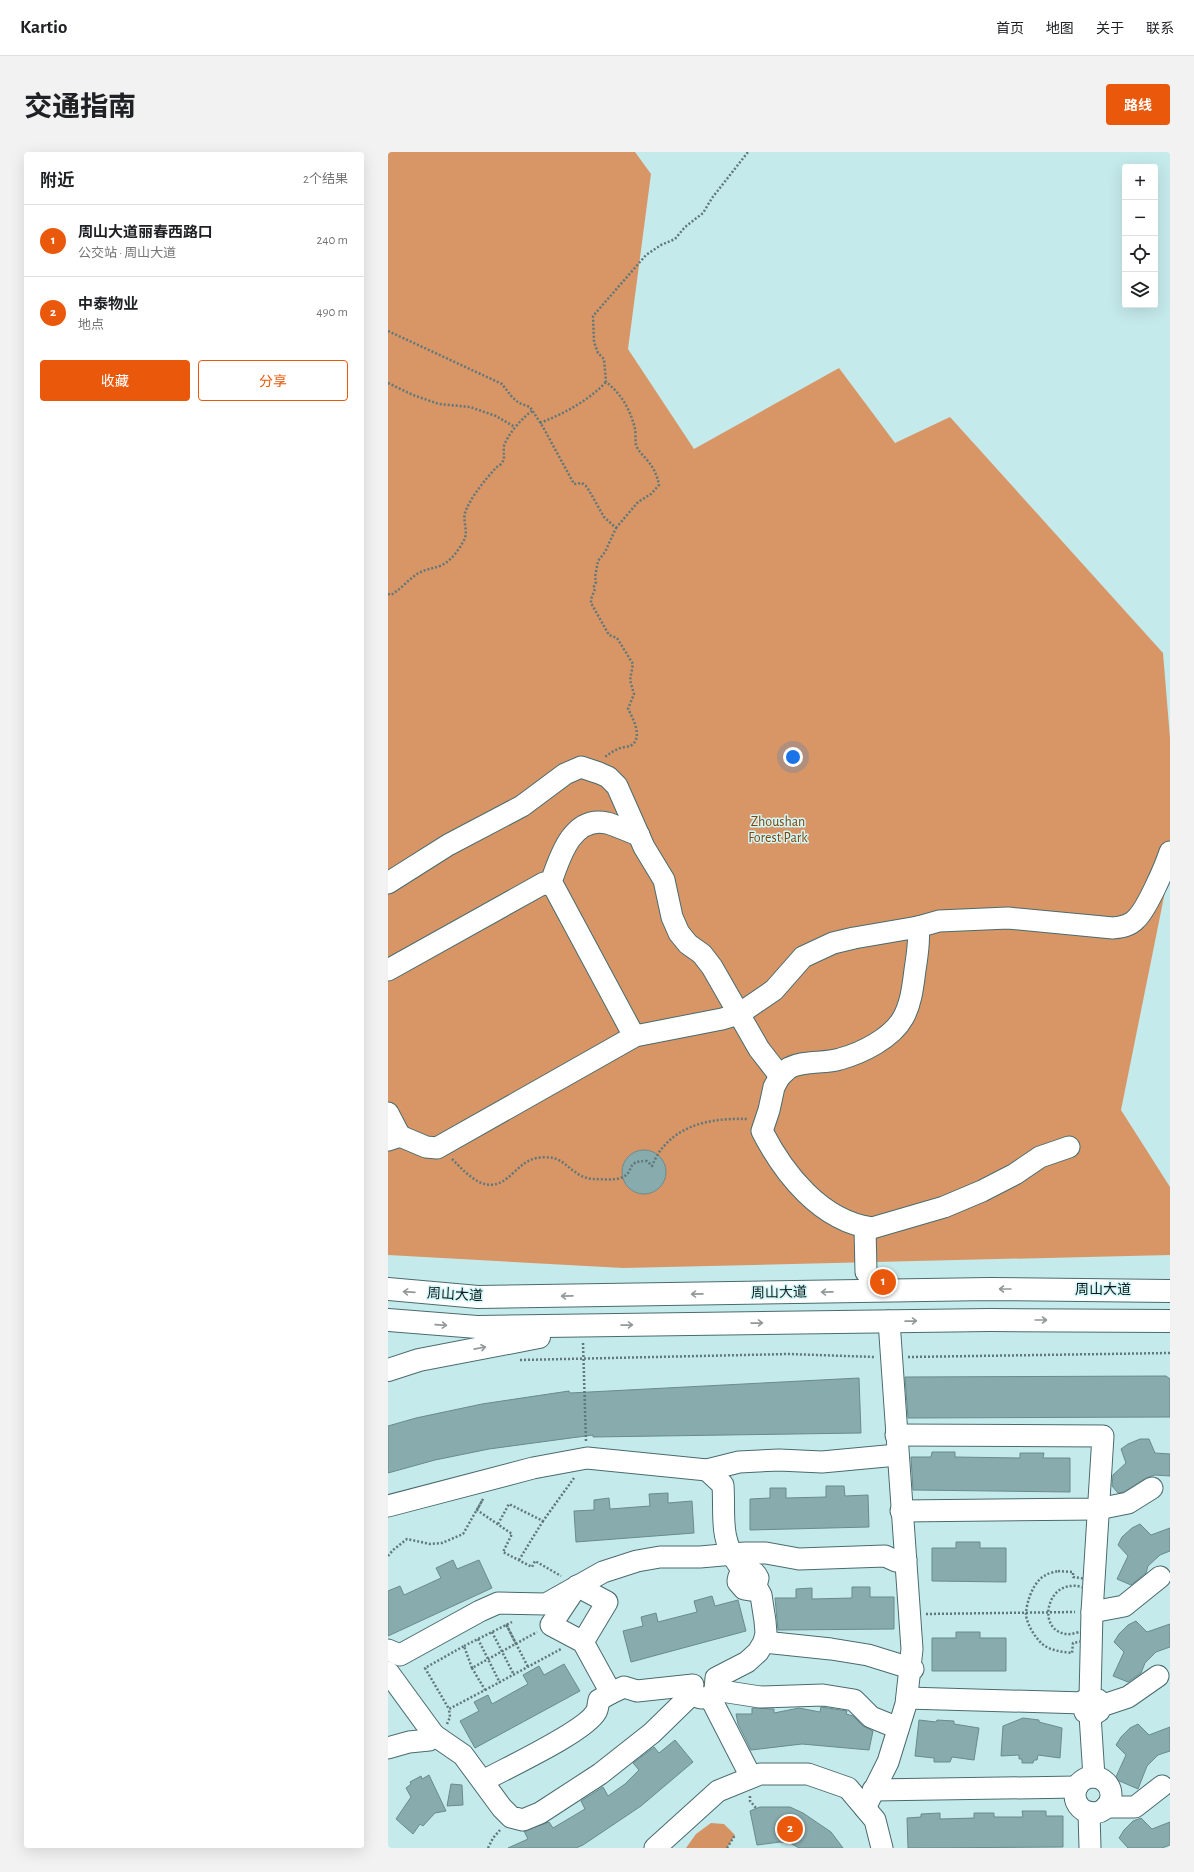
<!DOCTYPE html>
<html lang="zh">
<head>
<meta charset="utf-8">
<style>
  :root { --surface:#fff; --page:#f2f2f2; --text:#202124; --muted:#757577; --line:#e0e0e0; --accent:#ea580c }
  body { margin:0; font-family:"Alegreya Sans","Noto Sans SC",sans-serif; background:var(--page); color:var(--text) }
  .controls { position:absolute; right:12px; top:12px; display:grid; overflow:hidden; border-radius:4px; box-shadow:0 4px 16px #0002 }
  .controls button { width:36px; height:36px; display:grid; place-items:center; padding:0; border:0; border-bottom:1px solid var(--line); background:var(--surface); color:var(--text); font:20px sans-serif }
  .you { position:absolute; left:405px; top:605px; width:14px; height:14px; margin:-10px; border:3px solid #fff; border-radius:50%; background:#1a73e8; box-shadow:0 0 0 6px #1a73e833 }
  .badge { display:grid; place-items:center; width:26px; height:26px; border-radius:50%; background:var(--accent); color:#fff; font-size:13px; font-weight:700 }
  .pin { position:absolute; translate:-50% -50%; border:2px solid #fff; box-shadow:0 1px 4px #0006 }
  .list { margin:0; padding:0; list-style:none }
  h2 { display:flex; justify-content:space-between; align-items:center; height:52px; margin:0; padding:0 16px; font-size:17px }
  h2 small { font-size:13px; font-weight:400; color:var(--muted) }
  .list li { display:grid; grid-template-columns:26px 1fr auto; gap:12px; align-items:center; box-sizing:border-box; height:72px; padding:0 16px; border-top:1px solid var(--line) }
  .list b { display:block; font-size:15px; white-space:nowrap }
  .list p { margin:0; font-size:13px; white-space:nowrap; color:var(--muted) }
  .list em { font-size:13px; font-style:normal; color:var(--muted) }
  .actions { display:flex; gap:8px; padding:12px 16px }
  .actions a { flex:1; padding:9px 0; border:1px solid var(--accent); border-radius:4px; text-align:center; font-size:14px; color:var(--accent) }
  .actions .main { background:var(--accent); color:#fff }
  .icon { flex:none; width:22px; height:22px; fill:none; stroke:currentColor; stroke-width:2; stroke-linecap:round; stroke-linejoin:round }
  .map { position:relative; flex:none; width:782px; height:1696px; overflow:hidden; border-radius:4px }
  header { display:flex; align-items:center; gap:24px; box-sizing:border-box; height:56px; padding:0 20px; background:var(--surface); border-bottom:1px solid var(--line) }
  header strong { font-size:19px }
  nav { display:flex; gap:22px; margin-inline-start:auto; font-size:14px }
  .intro { display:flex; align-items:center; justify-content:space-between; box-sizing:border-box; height:96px; padding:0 24px }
  h1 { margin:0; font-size:28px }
  .button { padding:10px 18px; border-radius:4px; background:var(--accent); color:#fff; font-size:14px; font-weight:700 }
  main { display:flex; gap:24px; padding:0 24px }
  aside { flex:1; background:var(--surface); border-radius:4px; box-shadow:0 4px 16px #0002 }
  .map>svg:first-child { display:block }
  .forest { fill:#d89666 }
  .water { fill:#d59363 }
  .building { fill:#88abad; stroke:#698b8e }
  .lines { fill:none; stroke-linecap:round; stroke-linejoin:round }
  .minor-casing { stroke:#4a6b6d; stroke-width:23 }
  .major-casing { stroke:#4a6b6d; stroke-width:24 }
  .path { stroke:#60787a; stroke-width:2.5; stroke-dasharray:2 2; stroke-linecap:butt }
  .minor { stroke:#fff; stroke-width:21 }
  .major { stroke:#fff; stroke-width:22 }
  .oneway { stroke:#929898 }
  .labels { text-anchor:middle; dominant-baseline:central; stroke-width:3; stroke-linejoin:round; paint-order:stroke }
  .park-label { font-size:14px; fill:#804308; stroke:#d2f7f9 }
  .street-label { font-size:14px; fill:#0d1a1b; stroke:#d2f7f9 }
</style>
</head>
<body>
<header>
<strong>Kartio</strong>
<nav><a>首页</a><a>地图</a><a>关于</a><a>联系</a></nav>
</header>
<div class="intro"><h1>交通指南</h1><a class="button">路线</a></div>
<main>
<aside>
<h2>附近<small>2个结果</small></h2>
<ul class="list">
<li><span class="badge">1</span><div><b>周山大道丽春西路口</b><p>公交站 · 周山大道</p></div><em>240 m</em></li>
<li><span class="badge">2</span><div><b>中泰物业</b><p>地点</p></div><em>490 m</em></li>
</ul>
<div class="actions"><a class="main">收藏</a><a>分享</a></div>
</aside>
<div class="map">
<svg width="782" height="1696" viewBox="0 0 782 1696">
  <rect width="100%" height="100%" fill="#c5eaec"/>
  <polygon class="forest" points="0,0 247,0 263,22 240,197 306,297 451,216 507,291 562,265 775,501 782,586 782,715 733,958 782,1035 782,1103 235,1116 0,1103"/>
  <polygon class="water" points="323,1671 336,1672 347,1683 339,1696 298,1696 308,1682"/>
  <g class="building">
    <circle cx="256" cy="1020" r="22"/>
    <polygon points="778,1224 782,1227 782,1265 520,1266 517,1225"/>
    <polygon points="471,1226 473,1281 205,1285 205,1283 101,1297 47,1308 0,1321 0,1274 28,1266 94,1252 181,1239 182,1241"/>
    <polygon points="752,1287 761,1287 767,1301 782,1302 782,1324 767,1323 758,1326 736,1340 730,1341 724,1334 725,1323 738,1311 733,1297 740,1292"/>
    <polygon points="544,1300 567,1300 567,1305 632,1306 632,1301 656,1301 655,1306 682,1306 682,1340 525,1338 523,1305 543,1305"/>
    <polygon points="438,1334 456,1334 457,1344 480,1343 481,1375 362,1378 362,1347 382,1346 382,1336 398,1336 398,1346 438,1345"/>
    <polygon points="280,1341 280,1351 304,1349 306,1381 188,1390 186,1359 206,1358 206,1348 221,1346 222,1357 262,1354 261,1342"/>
    <polygon points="752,1372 763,1383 782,1376 782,1399 772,1403 760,1414 758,1421 743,1433 729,1427 740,1404 730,1393 734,1385 744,1376"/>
    <polygon points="568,1390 592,1390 592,1396 618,1396 618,1430 544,1429 544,1396 568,1396"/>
    <polygon points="65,1408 69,1417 91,1408 104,1436 0,1484 0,1439 12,1434 16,1443 53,1426 48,1416"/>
    <polygon points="464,1435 482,1435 482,1445 506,1445 506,1477 390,1478 387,1446 408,1446 408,1437 424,1436 424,1447 464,1446"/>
    <polygon points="324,1444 327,1454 350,1448 358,1479 243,1510 235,1479 255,1474 253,1465 268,1461 270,1470 309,1460 306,1449"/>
    <polygon points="748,1469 759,1480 782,1472 782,1495 768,1500 757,1511 753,1521 740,1530 725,1524 736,1500 726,1490 731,1482 740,1473"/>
    <polygon points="568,1480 592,1480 592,1486 618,1486 618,1519 544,1519 544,1486 568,1486"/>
    <polygon points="176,1512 192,1539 87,1596 72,1569 91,1559 86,1550 100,1543 104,1552 140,1532 135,1523 151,1514 156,1523"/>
    <polygon points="433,1555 459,1559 458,1562 465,1564 475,1574 485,1579 481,1598 414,1592 363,1598 350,1572 348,1562 364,1562 364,1556 386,1557 386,1561 411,1556 432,1560"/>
    <polygon points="635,1566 651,1568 651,1570 674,1576 672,1606 650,1603 649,1608 646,1608 645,1611 634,1611 634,1607 631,1607 631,1603 613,1604 615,1574"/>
    <polygon points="531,1568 548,1570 549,1568 566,1569 566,1572 591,1576 586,1608 564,1605 562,1610 546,1610 546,1606 527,1604"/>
    <polygon points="750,1572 761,1583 782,1575 782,1599 770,1603 759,1614 750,1637 727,1627 738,1603 728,1593 733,1585 742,1576"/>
    <polygon points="287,1588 305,1610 253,1654 195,1693 188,1696 120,1696 140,1687 136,1679 161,1670 165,1676 197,1657 193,1649 215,1635 220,1644 237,1632 251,1618 245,1611 266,1595 271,1601"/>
    <polygon points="41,1623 58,1659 47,1661 35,1674 32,1672 25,1682 8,1667 23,1645 18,1636 23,1632 22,1630 33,1624 34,1627"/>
    <polygon points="63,1632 74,1633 75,1653 59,1654"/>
    <polygon points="372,1655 402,1655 415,1661 443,1680 455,1696 411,1696 402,1691 392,1690 369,1693 362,1659"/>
    <polygon points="634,1659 658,1659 658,1664 675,1664 675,1695 520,1696 519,1666 533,1665 533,1662 552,1661 552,1667 586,1666 586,1661 606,1661 606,1665 635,1665"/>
    <polygon points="753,1666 764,1677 782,1670 782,1693 774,1696 740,1696 731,1686 736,1678 745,1669"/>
  </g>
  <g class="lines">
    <g class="minor-casing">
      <g id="minor">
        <path d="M 0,731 L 60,693 L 134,654 L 177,622 L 193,615 L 211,621 L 220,625 L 229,634 L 256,695 L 276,728 L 284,765 L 291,781 L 300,792 L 314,802 L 324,815 L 371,897 L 392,924 L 386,935 L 381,958 L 374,979 C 396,1022 433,1069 484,1076 L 556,1055 L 594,1039 L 627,1022 L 652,1005 L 681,995"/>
        <path d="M 162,733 C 171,708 183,663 219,671 C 230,674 241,680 251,683"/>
        <polyline points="0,818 156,731 166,735 246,884"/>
        <path d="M 392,924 C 395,922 398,918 401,916 C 416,908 436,912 452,907 C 474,901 504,886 515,866 C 523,852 525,834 527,818 C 529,804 532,789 530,775"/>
        <polyline points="0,961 12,984"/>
        <path d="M 0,988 L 12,984 L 38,995 L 49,996 L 247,884 L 334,867 L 351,862 L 386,838 L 415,805 L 445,791 L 466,786 L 530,775 L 551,769 L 620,766 L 725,776 C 733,775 742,774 748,767 C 759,757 777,715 782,700"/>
        <polyline points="477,1075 478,1120"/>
        <polyline points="508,1283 715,1284 704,1460 702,1546 697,1548 695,1553 697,1560 705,1563 711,1559 712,1552 710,1548 702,1546"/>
        <path d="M 319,1318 L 335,1333 C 337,1363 331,1386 350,1412"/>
        <polyline points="0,1354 145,1316 199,1306 319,1318 351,1310 391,1308 434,1310 509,1303"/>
        <polyline points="513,1359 710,1357 740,1351 764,1336"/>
        <polyline points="704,1460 736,1454 772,1425"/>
        <polyline points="195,1490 163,1473 189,1434 219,1450 195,1490 223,1541 236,1535 249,1539 305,1533"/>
        <polyline points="376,1490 443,1497 480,1503 525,1517"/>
        <polyline points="0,1498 12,1503 92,1459 110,1451 158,1452 215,1420 249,1409 272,1405 312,1405 357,1401 378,1401 411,1407 497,1404 508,1409 518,1408"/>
        <polyline points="0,1520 46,1583"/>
        <polyline points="327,1538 372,1545 435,1543 466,1548 483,1565 510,1576"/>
        <polyline points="322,1545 363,1625"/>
        <polyline points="519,1546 696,1551"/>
        <polyline points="713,1554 740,1545 770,1524"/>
        <polyline points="702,1563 706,1625"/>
        <path d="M 0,1596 L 21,1590 L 41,1588 L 46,1583 L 75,1603 L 114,1656 L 123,1665 L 135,1668 L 152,1661 L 212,1622 L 264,1581 L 303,1543 L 313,1546 L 322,1545 L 327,1538 L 328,1526 L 359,1510 L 370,1500 L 376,1490 L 378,1481 L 377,1469 L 373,1443 L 368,1434 L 370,1426 C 365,1414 350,1417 350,1430 L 356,1437 L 362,1438 L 368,1434"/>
        <circle cx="705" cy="1643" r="18"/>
        <path d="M 95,1629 C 118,1616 197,1580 208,1560 C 210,1557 210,1552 211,1548 L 223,1541"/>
        <polyline points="485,1638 689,1635"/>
        <polyline points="718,1655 747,1655 774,1634"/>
        <polyline points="477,1656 500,1610 518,1552 524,1497 501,1169"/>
        <polyline points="701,1660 702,1696"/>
        <polyline points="267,1696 330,1639 372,1622 420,1622 460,1636 487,1668 494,1696"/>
      </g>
    </g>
    <g class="major-casing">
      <g id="major">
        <polyline points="0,1137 90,1145 602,1137 782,1139"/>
        <polyline points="0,1168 89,1175 602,1168 782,1169"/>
        <polyline points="0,1218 31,1208 151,1185"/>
      </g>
    </g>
    <g class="path">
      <path d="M 0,179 L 114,232 L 124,245 L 131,251 L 142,255 L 155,275 L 186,332 L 194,331 L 199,335 L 216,365 L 228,376 L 217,400 L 210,409 L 207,425 L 208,430 L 206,434 L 207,437 L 203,447 L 203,451 L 221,483 L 229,486 L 245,512 L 242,528 L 246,542 L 240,557 C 245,566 256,587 242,594 C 239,595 234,595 230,597 C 225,599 221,602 217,605"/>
      <polyline points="0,231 25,243 51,252 82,255 108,264 127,275"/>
      <path d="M 152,271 C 177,261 200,249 218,230"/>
      <path d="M 228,376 L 250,350 L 263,342 L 271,333 C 269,323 266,316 259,308 C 255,303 250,299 248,293 C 247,288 248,282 247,277 C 243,259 233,241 218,230 L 216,207 L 210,201 L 206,190 L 205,164 L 258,103 L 273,93 L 287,87 L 297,75 L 315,61 L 324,46 L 360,0"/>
      <path d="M 0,442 L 3,443 C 13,437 20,428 29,422 C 37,417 44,417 52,414 C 62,410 70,399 75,390 C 82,379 73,369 78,358 C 84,344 96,329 106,318 C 108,315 111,314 113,312 C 118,306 115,301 116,294 C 119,283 135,265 144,259"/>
      <path d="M 64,1007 C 82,1025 100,1046 124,1022 C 132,1015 138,1008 149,1006 C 153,1005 161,1005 165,1006 C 179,1009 187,1026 205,1027 C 214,1027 227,1029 235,1025 C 247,1019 237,1009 259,1009 L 264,1014 C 267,1007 271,999 277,993 C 297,970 331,966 359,967"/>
      <polyline points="195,1191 198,1290"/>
      <polyline points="520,1205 782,1201"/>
      <polyline points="132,1208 401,1202 487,1205"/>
      <polyline points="95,1347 89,1358 124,1382 115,1400 144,1415 147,1409 173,1424"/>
      <polyline points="110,1372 121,1352 155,1369 186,1326"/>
      <polyline points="0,1404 5,1398 19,1387 42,1392 54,1391 75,1382 95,1347"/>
      <polyline points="131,1408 155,1369"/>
      <path d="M 670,1419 L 685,1420 L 685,1425 L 699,1427 L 699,1437 C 694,1435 688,1433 683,1434 C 658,1435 650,1478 678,1482 C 684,1483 693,1479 699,1478 L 700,1488 L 685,1491 L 684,1501 C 675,1500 665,1499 657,1494 C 649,1489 639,1473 638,1463 C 638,1450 646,1428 658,1423 C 661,1421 666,1420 670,1419 Z"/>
      <polyline points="538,1462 687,1460"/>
      <polyline points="104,1480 126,1523"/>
      <polyline points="90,1487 112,1531"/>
      <polyline points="128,1492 118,1472 140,1515"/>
      <polyline points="76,1494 124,1470"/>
      <polyline points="84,1516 76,1494 37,1516 61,1557 97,1538 84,1516 149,1480"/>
      <polyline points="97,1538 173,1497"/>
      <polyline points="59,1572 62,1565 61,1557"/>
      <polyline points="362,1644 362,1649 368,1656"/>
      <polyline points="100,1696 105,1686 112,1678"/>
      <polyline points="339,1696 347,1683"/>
    </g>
    <use href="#minor" class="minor"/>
    <use href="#major" class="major"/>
  </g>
  <defs><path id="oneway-shaft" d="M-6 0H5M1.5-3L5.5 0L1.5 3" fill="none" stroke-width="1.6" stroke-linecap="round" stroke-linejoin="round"/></defs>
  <g class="oneway">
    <use href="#oneway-shaft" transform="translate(617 1137) rotate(-180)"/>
    <use href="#oneway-shaft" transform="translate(21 1140) rotate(-176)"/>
    <use href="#oneway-shaft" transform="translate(439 1140) rotate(179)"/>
    <use href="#oneway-shaft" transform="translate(309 1142) rotate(179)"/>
    <use href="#oneway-shaft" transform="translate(179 1144) rotate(179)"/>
    <use href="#oneway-shaft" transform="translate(653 1168)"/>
    <use href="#oneway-shaft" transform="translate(523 1169) rotate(-1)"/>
    <use href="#oneway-shaft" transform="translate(369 1171) rotate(-1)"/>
    <use href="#oneway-shaft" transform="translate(53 1173) rotate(4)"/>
    <use href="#oneway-shaft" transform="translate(239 1173) rotate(-1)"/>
    <use href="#oneway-shaft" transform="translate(92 1196) rotate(-11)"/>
  </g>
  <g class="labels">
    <g class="park-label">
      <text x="390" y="670">Zhoushan<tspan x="390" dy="16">Forest Park</tspan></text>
    </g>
    <g class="street-label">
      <text x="715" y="1138">周山大道</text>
      <text transform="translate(391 1141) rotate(-1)">周山大道</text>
      <text transform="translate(67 1143) rotate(3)">周山大道</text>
    </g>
  </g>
</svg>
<div class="controls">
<button>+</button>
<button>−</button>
<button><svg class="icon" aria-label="locate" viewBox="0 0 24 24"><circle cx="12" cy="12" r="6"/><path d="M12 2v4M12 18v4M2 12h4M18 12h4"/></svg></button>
<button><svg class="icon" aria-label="layers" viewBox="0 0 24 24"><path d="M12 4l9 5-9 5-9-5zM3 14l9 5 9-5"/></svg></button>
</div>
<div class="you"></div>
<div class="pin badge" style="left:495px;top:1130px">1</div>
<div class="pin badge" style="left:402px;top:1677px">2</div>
</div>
</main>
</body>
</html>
